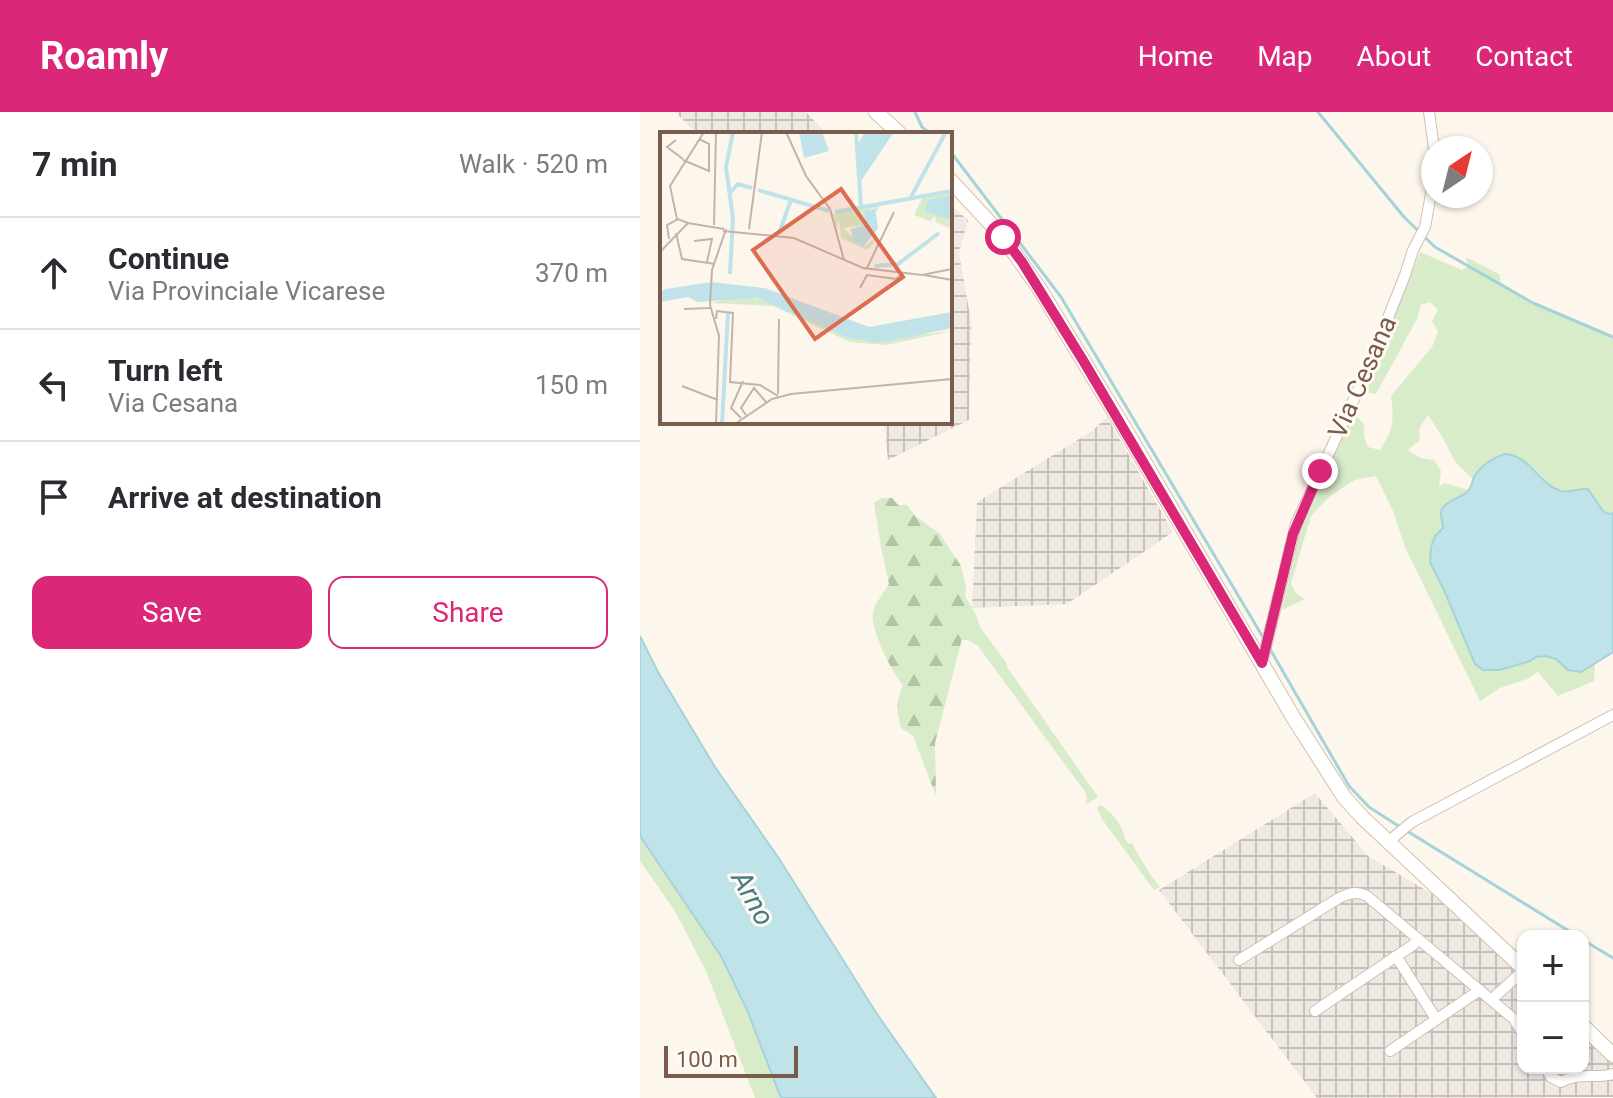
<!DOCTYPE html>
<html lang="en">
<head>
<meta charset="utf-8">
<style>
  :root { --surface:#fff; --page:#f2f2f3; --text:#2b2b33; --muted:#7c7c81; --line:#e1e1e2; --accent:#db2777 }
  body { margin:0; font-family:Roboto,sans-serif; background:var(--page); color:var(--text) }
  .controls { position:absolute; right:24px; bottom:24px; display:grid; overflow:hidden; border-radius:16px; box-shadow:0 2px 6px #0004 }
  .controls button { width:72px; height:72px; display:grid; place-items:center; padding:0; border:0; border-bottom:2px solid var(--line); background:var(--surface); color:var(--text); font:40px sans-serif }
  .compass { position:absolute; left:781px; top:24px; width:72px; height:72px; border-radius:50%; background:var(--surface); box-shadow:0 2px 6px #0004; rotate:35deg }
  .scale { position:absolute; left:24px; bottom:20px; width:134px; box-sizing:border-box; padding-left:8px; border:4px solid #7a5c4d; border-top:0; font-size:22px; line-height:28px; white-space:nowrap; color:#7a5c4d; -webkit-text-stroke:6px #fffaf3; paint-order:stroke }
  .stop { position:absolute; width:24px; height:24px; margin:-18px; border:6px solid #db2777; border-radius:50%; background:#fff }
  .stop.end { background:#db2777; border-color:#fff; box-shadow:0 2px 8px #0008 }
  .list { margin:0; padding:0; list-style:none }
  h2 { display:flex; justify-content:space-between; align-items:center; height:104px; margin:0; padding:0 32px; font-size:34px }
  h2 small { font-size:26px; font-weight:400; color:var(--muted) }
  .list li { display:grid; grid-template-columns:52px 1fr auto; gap:24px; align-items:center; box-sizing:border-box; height:112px; padding:0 32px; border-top:2px solid var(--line) }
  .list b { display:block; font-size:30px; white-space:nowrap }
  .list p { margin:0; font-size:26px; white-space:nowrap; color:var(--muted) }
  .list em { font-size:26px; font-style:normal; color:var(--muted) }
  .actions { display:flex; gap:16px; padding:24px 32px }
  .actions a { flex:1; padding:18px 0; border:2px solid var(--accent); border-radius:16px; text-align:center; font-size:28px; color:var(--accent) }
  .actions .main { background:var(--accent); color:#fff }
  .icon { flex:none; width:44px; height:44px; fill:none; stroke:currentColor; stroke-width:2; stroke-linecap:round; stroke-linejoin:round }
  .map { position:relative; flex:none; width:973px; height:986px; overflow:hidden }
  header { display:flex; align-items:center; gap:48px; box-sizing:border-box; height:112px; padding:0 40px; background:var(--accent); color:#fff }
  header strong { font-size:38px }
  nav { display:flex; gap:44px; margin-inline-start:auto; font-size:28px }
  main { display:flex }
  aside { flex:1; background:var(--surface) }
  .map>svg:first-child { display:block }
  .industrial { fill:url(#industrial-grid) }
  .grass { fill:#d8ecc9 }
  .forest { fill:url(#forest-firs) }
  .water { fill:#bfe3e8; stroke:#a5d3da; stroke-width:2 }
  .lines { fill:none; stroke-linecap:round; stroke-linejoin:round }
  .stream { stroke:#a5d3da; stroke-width:3 }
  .minor-casing { stroke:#d1beb0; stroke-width:12 }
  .secondary-casing { stroke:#d6c0b0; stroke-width:16 }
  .minor { stroke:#fff; stroke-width:10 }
  .secondary { stroke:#fff; stroke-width:14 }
  .route { stroke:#db2777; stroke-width:10 }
  .labels { text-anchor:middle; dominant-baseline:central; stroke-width:6; stroke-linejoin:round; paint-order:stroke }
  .street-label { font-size:26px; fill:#7a5c4d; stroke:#fffaf3 }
  .water-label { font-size:28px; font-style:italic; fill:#437c86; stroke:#fffaf3 }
  .inset-river { fill:none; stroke:#bfe3e8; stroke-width:4 }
  .inset-road { fill:none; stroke:#c5b3a7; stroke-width:2 }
  .view { fill:#dc6d51; fill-opacity:0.15; stroke:#dc6d51; stroke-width:4 }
  .inset-edge { fill:none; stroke:#7a5c4d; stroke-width:4 }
</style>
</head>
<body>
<header>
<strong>Roamly</strong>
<nav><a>Home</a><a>Map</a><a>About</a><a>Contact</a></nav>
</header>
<main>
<aside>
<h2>7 min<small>Walk · 520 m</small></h2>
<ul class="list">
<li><svg class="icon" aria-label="ahead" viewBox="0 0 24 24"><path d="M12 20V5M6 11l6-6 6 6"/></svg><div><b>Continue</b><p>Via Provinciale Vicarese</p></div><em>370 m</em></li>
<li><svg class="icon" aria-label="left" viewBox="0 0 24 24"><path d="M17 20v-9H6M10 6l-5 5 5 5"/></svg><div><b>Turn left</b><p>Via Cesana</p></div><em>150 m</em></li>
<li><svg class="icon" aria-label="arrive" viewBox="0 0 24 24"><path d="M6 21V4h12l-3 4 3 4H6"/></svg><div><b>Arrive at destination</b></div></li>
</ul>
<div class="actions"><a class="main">Save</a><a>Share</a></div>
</aside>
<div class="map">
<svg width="973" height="986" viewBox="0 0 973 986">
  <defs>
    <pattern id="industrial-grid" width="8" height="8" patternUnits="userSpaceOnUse" patternTransform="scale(2)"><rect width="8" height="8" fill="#efe9e4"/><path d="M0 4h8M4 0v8" fill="none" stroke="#c7c0bb"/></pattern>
    <pattern id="forest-firs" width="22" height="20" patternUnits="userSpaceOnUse" patternTransform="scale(2)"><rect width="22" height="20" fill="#d8ecc9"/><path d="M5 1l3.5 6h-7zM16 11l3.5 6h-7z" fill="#b4c2a5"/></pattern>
  </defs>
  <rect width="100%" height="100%" fill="#fdf6ec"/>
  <g class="industrial">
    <polygon points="35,0 166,0 187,22 57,22"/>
    <polygon points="310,93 328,108 319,141 331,209 329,308 248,348 244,310 310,310"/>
    <polygon points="467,305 533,420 427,492 332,496 337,390 452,319"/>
    <polygon points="675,681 728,744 794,783 883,864 883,956 943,956 943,919 973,947 973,985 677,986 519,778"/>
  </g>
  <g class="grass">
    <path d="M 780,140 L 822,158 L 828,154 L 826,145 L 859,162 L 861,172 L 893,191 L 973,225 L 973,401 L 968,402 L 963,400 L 953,383 L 921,379 L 906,370 L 896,359 L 857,344 L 840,358 L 833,367 L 816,351 L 803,326 L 788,303 L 779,317 L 780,328 L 768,338 L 780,346 L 794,348 L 801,359 L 799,375 L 805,371 L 829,378 L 808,390 L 801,404 L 803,417 L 799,421 L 790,450 L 804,478 L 860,558 C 867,555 898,544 904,545 C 931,545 922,571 955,551 L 954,569 L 918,584 L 898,560 L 887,567 L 860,576 L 840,589 L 765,435 L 753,399 L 736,364 L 715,368 L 690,384 L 671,404 L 651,471 L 656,481 L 665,487 L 642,498 L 664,405 L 713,300 L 724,312 L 724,325 L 728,335 L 740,338 C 754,316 754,309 751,284 L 792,235 L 798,220 L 792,209 L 798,198 L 790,190 L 781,193 L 777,207 L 736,282 L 721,279 Z"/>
    <polygon points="325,484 335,501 341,517 366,550 367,555 458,685 445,693 447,686 446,681 338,534 328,528 322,528"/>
    <path d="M 460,693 C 472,699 483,714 485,727 L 489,732 L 493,731 L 493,734 L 510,762 L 520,775 L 514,778 L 462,707 L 457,696 Z"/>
    <polygon points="0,724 81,844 107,898 141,986 115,986 66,859 35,799 0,749"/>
  </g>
  <path class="forest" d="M 241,386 L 252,386 L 258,393 L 267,393 L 275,404 L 300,422 L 321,454 L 326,474 L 323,523 L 295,631 L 296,684 L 273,624 L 261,616 C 256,596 256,591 263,573 C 252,561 230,517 233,501 C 235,491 244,480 249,472 L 241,435 L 234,391 Z"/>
  <g class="water">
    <path d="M 865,342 C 890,343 899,373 921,379 C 929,381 939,376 948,377 L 963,399 L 968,402 L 973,401 L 973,540 L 941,560 L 928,558 L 916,547 L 905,544 L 896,545 L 890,549 L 860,558 L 843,558 L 835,552 L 804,478 L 790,450 L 791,435 L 795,424 L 803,416 C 803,410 799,403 802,397 C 808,387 822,386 829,378 C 831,375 833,368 834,365 C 840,354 854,345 865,342 Z"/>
    <polygon points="0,524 18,560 75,655 138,745 237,902 296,986 141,986 107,898 81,844 0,724"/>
  </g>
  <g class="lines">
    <g class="stream">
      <polyline points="275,0 282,15 291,22"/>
      <polyline points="678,0 764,105 795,135 893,191 973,225"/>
      <polyline points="310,39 421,185 624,527"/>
      <polyline points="630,537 709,674 729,695 760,715"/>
      <polyline points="767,719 937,824"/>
      <polyline points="943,828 973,846"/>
    </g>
    <g class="minor-casing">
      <g id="minor">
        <polyline points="789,0 794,36"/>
        <polyline points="622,551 656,412 727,259 765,163 773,138 785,115 793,71"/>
        <polyline points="749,729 772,710 973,603"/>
        <polyline points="756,844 796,907"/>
        <path d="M 599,848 L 699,786 C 710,781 715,779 727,784 L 874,907 L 883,922"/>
        <polyline points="851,888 883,859"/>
        <polyline points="675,899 773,833 778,827"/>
        <polyline points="750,939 840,878"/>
        <path d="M 906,956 L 911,965 L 921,970 C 938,960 956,967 973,962"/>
      </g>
    </g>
    <g class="secondary-casing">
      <g id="secondary">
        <polyline points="236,0 260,22"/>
        <polyline points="310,68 363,125 399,176 492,329 653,605 704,685 722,705 883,856"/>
        <polyline points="943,914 973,943"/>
      </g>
    </g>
    <use href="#minor" class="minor"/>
    <use href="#secondary" class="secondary"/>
  </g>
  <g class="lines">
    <polyline class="route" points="363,125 382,150 444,250 622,551 653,422 680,359"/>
  </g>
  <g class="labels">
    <g class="street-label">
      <text transform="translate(722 265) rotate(-66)">Via Cesana</text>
    </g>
    <g class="water-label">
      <text transform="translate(113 786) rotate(61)">Arno</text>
    </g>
  </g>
  <g transform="translate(20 20)">
    <rect width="292" height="292" fill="#fdf6ec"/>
    <path d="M 221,72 L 213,85 L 214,76 L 204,78 L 206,93 L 183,96 L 203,115 L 214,107 L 213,113 L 206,118 L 181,106 L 179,88 L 177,97 L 172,82 ZM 79,165 L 106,168 L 203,209 L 292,199 L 226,213 L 190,210 L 113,174 L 51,171 Z" fill="#d8ecc9"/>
    <path d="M 292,60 L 292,97 L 276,90 L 275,84 L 270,89 L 254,83 L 263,65 Z" fill="#d8ecc9"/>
    <path d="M 139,0 L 162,0 L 169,19 L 144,26 ZM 205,0 L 234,0 L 201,49 L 198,12 ZM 292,63 L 292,88 L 265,80 L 268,68 ZM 215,77 L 218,96 L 203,115 L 193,109 L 191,97 L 206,93 L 204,78 ZM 51,150 L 105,156 L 209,195 L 292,180 L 292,196 L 220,211 L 189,206 L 97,166 L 38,170 L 28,165 L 0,170 L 0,160 L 6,157 Z" fill="#bfe3e8"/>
    <path class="inset-river" d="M 196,0 L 201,75M 98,58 L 169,79M 69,62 L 78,52 L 92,56M 251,65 L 286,0M 175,80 L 292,59M 119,101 L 131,68M 215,134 L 238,132 L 279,101M 70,142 L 73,86 L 66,35 L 73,0M 62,292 L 68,180"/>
    <path class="inset-road" d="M 126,0 L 146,44 L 170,77 L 184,128M 16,8 L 7,15 L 23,27M 23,28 L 49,39 L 49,12 L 39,7M 17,87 L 10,54 L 44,0M 54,93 L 56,0M 89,97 L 102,0M 63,99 L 134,106 L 203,136 L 262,143 L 292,137M 16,101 L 22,127 L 55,132M 9,107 L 7,93 L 18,87 L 28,91M 34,109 L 52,107 L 47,130M 0,120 L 28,91 L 64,97M 207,136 L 234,80M 264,143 L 292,148M 200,156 L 207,143 L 236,147 L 242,142M 24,177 L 50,176M 56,187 L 57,179 L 73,181 L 70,250 L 100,253 L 118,264M 22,254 L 58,268M 118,262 L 119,187M 86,283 L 81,276 L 94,256 L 106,270M 81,286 L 71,276 L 83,249M 56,292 L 59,204 L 50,173 L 52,138 L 66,97M 75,292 L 112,267 L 131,262 L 292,247"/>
    <path class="view" d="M 181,57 L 243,145 L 155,207 L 93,118 Z"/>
    <rect width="292" height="292" class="inset-edge"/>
  </g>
</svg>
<div class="controls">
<button>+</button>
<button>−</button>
</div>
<svg class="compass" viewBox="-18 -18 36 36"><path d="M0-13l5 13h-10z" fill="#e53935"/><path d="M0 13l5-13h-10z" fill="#7c7c81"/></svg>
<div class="scale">100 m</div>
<div class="stop" style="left:363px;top:125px"></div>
<div class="stop end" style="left:680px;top:359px"></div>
</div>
</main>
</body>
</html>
